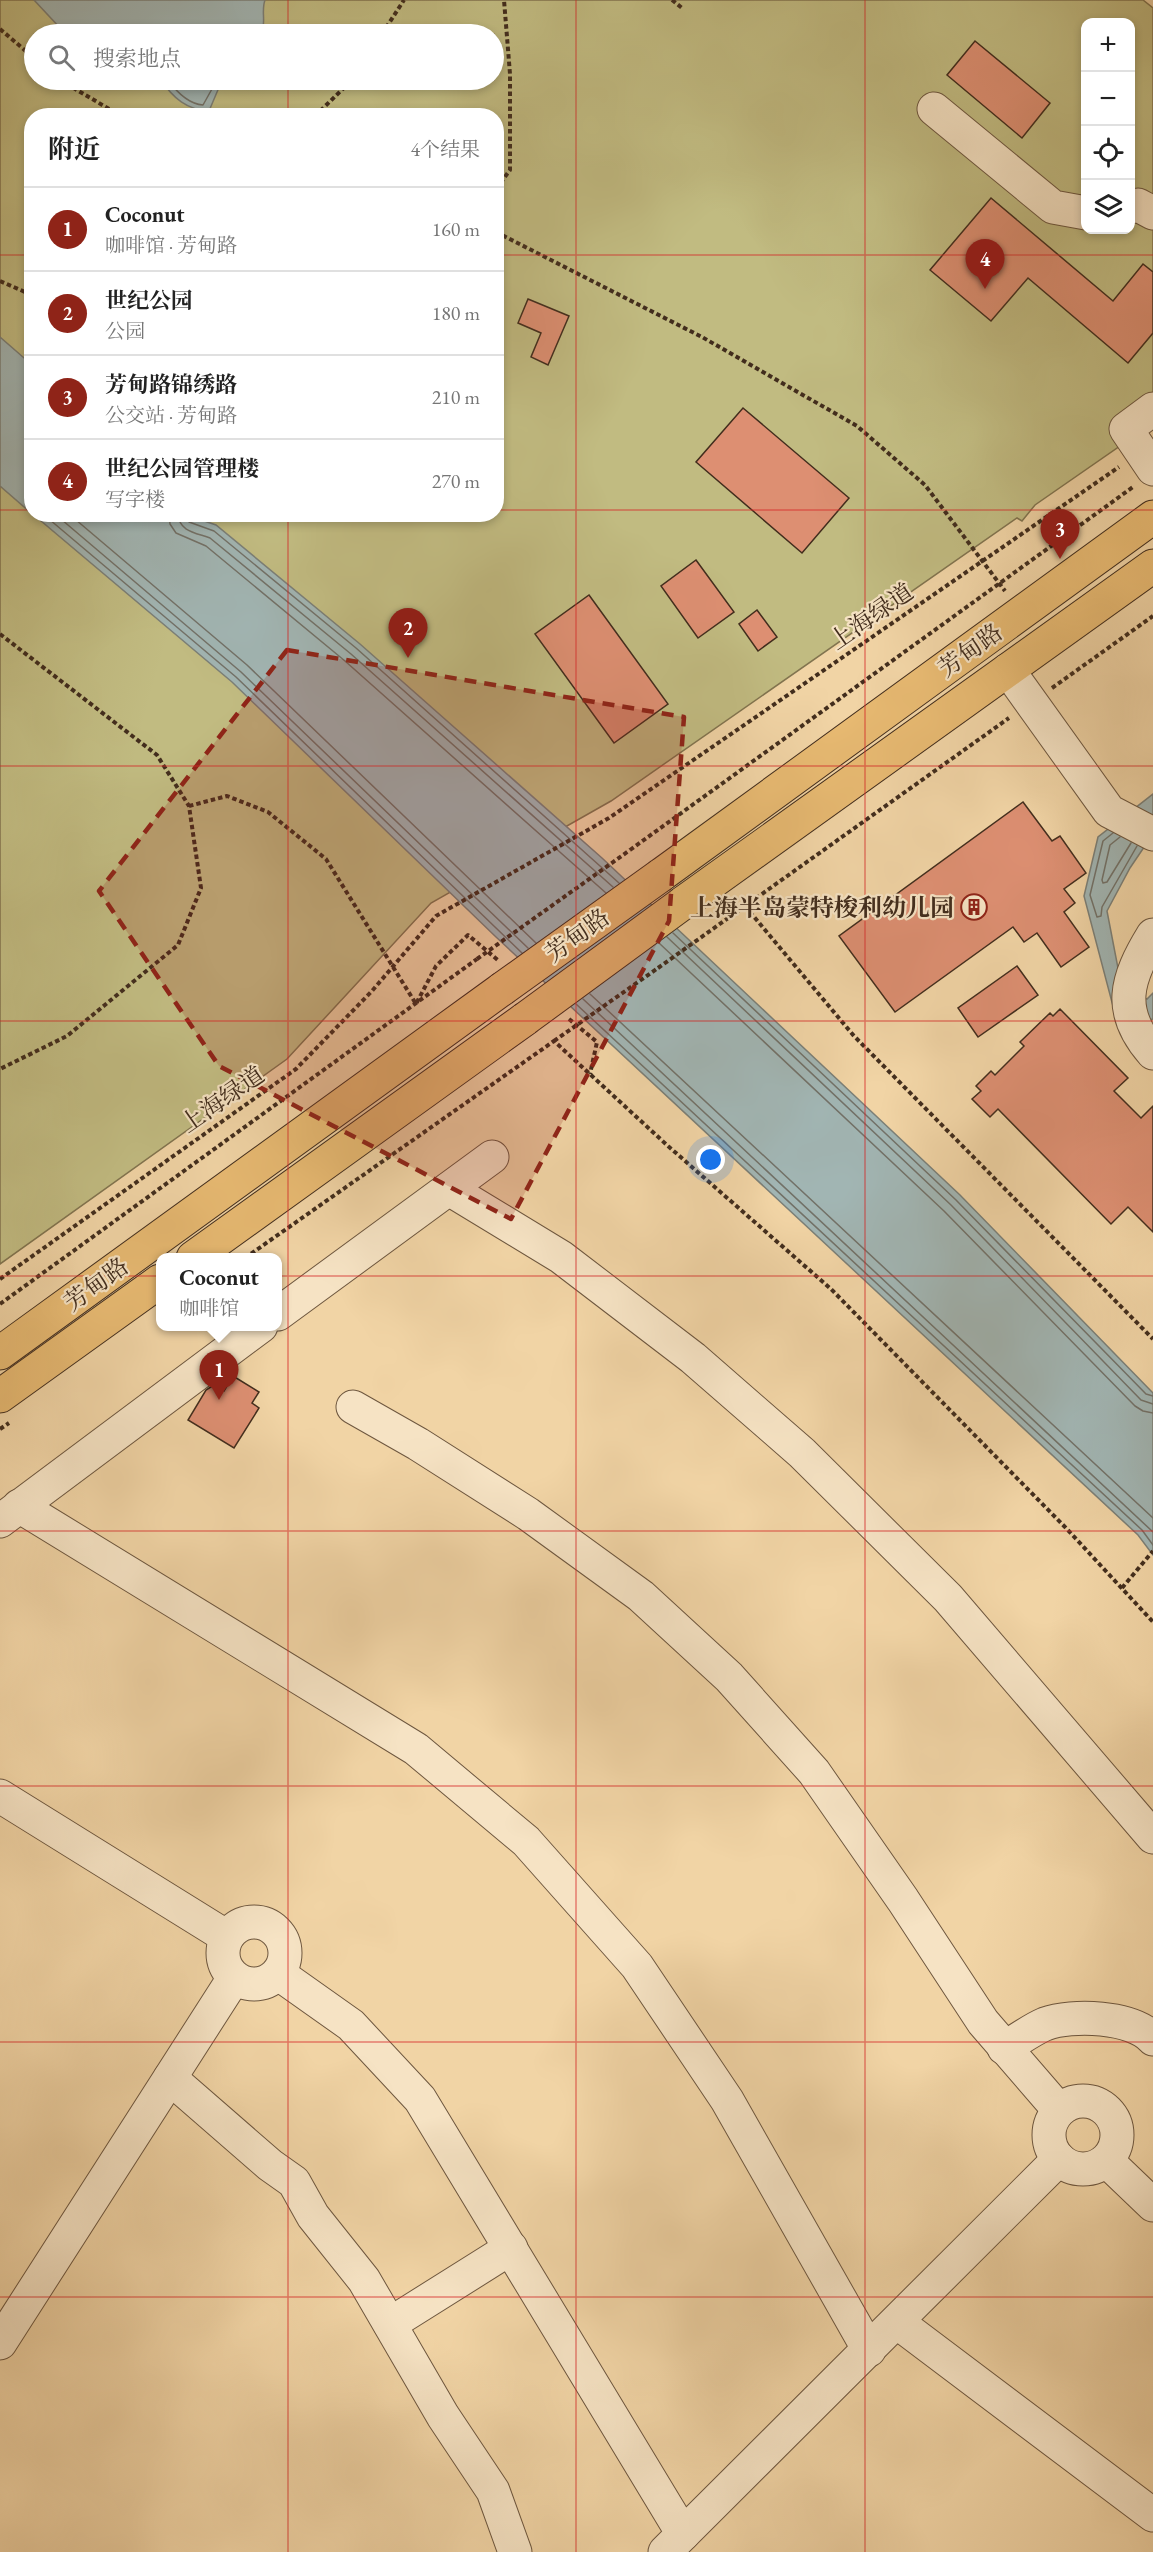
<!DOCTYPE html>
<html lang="zh">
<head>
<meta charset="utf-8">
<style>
  :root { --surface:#fff; --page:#f6f6f6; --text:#222; --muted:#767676; --line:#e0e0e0; --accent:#8f2418 }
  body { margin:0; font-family:"EB Garamond","Noto Serif SC",serif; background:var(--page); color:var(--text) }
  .controls { position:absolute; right:18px; top:18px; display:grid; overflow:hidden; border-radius:12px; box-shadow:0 3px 9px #0003 }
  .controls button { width:54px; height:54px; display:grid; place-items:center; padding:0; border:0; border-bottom:2px solid var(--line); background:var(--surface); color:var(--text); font:30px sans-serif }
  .you { position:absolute; left:711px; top:1160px; width:21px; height:21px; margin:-15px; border:4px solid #fff; border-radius:50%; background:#1a73e8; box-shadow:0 0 0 9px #1a73e833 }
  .badge { display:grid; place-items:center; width:39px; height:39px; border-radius:50%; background:var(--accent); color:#fff; font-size:20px; font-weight:700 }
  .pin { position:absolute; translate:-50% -50px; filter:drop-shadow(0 2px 3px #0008) }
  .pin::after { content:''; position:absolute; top:32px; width:21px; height:18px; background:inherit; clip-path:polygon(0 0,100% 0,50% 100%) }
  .popup { position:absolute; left:156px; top:1253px; width:126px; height:78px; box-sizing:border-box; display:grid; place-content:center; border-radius:12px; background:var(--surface); filter:drop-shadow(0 2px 4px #0005); font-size:20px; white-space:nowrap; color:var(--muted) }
  .popup b { font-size:22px; color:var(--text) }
  .popup::after { content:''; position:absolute; left:50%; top:100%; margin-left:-12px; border:12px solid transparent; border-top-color:var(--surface) }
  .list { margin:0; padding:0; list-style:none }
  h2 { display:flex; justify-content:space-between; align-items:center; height:78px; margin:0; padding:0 24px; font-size:26px }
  h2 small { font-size:20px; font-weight:400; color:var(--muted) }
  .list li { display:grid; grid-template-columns:39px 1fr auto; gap:18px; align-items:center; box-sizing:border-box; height:84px; padding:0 24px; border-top:2px solid var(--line) }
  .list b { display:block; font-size:22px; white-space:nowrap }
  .list p { margin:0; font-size:20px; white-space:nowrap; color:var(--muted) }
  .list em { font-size:20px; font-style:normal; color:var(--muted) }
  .icon { flex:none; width:33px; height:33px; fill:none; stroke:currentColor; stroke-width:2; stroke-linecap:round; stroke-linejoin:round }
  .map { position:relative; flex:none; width:1153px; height:2552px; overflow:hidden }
  .search { position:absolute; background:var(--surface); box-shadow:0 3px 9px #0003; left:24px; top:24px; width:480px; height:66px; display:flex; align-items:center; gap:15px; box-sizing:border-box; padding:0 21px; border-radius:33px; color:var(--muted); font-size:22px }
  .panel { position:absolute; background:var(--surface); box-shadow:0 3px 9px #0003; left:24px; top:108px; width:480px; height:414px; border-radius:24px }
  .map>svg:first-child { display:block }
  .green { fill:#c1bb81; stroke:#82744f; stroke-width:1.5; fill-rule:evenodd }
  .water { fill:#a1b5b3; stroke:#7b7f77; stroke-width:1.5 }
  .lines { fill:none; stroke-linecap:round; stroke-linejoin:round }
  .shore { stroke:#727168; stroke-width:1.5 }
  .building { fill:#dd8f72; stroke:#422d1d; stroke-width:1.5 }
  .minor-casing { stroke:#6e573f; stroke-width:35 }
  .major-casing { stroke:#422d1d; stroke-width:35 }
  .path { stroke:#422d1d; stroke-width:4; stroke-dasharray:4.5 3; stroke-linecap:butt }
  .minor { stroke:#f6e3c4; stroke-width:33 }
  .major { stroke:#e8ba72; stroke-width:33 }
  .major-bridge-casing { stroke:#422d1d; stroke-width:35; stroke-linecap:butt }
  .path-bridge { stroke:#422d1d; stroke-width:4; stroke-dasharray:4.5 3; stroke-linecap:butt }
  .major-bridge { stroke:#e8ba72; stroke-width:33 }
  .marked { fill:#8f2418; fill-opacity:0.2; stroke:#8f2418; stroke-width:4.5; stroke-dasharray:12 8; stroke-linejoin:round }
  .grid { fill:none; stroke:#d62828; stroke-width:1.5; stroke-opacity:0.55 }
  .labels { text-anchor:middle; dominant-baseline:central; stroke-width:4.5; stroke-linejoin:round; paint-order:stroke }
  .street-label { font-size:24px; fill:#422d1d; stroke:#f6e3c4 }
  .poi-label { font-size:24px; font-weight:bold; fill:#422d1d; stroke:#f6e3c4; text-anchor:end }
</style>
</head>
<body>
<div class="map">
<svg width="1153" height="2552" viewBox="0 0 1153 2552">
  <rect width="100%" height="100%" fill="#f1d4a5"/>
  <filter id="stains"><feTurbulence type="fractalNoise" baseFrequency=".00333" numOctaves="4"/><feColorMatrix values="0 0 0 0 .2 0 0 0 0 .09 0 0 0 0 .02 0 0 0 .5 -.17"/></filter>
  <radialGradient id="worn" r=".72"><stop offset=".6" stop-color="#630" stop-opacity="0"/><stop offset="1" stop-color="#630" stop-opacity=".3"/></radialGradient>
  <path class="green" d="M 0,0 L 1143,0 L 1153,8 L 1153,423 L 1035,505 L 1022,521 L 1017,518 L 611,801 L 431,903 L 287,1059 L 0,1264 ZM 1086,22 L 1130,22 L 1130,230 L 1086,230 ZM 34,34 L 494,34 L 494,80 L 34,80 ZM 32,116 L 496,116 L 496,514 L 32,514 Z"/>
  <g class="water">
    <path d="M 34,0 L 265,0 C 261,11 266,20 262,34 L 75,34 L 62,30 Z"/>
    <path d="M 161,80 L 226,80 L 220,85 L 209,111 C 187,110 173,98 161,80 Z"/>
    <polygon points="0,337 31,364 31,513 0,486"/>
    <polygon points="34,515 187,515 216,525 360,644 602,858 960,1195 1153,1393 1153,1555 1138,1535 496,937 232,682"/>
    <polygon points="1153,794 1153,834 1130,868 1107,911 1122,989 1147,999 1153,993 1153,1019 1142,1022 1114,1010 1084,896 1098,837"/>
  </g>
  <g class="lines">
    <g class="shore">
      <path d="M 168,80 C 176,91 189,104 203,105 L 217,80"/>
      <polyline points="43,514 236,677 522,953"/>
      <polyline points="55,514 241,672 528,948"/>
      <polyline points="69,514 247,665 536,943"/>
      <polyline points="169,514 170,524 176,533 206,546 345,661 606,893"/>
      <path d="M 178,514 C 179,532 197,533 210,538 L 351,654 L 613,887"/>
      <polyline points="185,514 189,522 214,531 356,648 619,883"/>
      <polyline points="1113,833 1103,841 1090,895 1097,917 1101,916 1102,907 1137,846"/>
      <polyline points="1120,837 1110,845 1102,880 1103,883 1107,882 1131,843"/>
      <polyline points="673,933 956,1200 1146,1394 1153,1396"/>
      <polyline points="667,937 951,1205 1141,1400 1153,1404"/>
      <polyline points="659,943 944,1211 1135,1406 1143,1411 1153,1413"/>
      <polyline points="590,994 1153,1518"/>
      <polyline points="583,999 1153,1532"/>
      <polyline points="576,1004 1142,1530 1153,1545"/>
    </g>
  </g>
  <g class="building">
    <polygon points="975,41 1050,103 1022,138 947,75"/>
    <polygon points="991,198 1113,301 1143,264 1153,272 1153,333 1128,363 1028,278 991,321 930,270"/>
    <polygon points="528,299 569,316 548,365 531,357 541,333 518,323"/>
    <polygon points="743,408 849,498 802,553 696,462"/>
    <polygon points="696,560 734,612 698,638 661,586"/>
    <polygon points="589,595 668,704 614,743 535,634"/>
    <polygon points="757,610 777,637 758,651 739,624"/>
    <polygon points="1023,802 1052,841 1060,836 1086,873 1064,889 1075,903 1064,912 1089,947 1061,967 1037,933 1024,942 1013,927 895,1012 839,936"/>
    <polygon points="1017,966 1038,995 978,1037 958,1008"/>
    <polygon points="1060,1009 1128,1078 1114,1091 1141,1118 1153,1106 1153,1232 1128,1207 1111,1224 998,1109 990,1117 972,1099 981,1091 976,1086 991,1071 995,1075 1024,1046 1020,1042 1050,1013 1053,1016"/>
    <polygon points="233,1376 259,1392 252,1403 259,1408 234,1448 188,1420 206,1390 214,1385 224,1391"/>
  </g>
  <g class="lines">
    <g class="minor-casing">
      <g id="minor">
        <polyline points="934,109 1053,207 1086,213"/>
        <polyline points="1130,207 1138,205 1153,213"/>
        <polyline points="1153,409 1126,429 1153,469"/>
        <polyline points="1008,670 1109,811 1153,834"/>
        <path d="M 1153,935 C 1126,979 1116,1011 1153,1053"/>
        <polyline points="449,1189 561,1257 693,1358 802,1453 948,1598 1153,1837"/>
        <polyline points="278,1314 492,1157"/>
        <polyline points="353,1407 418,1444 528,1514 641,1596 729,1677 814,1772 903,1900 983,2022 1059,2110"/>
        <polyline points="19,1506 416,1749 526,1841 637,1966 727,2100 869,2350"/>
        <polyline points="0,1521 261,1326"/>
        <polyline points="0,1796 227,1937"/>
        <circle cx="254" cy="1953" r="31"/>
        <polyline points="279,1974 351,2025 420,2099 683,2534"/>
        <path d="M 1004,2048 C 1018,2040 1031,2030 1045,2024 C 1072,2014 1133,2016 1153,2039"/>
        <polyline points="170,2078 270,2165 294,2182 313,2216 364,2280 443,2416 493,2491 515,2552"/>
        <circle cx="1083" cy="2135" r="34"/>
        <polyline points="1107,2161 1153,2205"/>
        <polyline points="897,2322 1153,2515"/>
        <polyline points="390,2324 511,2248"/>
        <polyline points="0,2343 234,1978"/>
        <polyline points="665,2552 1059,2159"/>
      </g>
    </g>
    <g class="major-casing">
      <g id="major">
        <polyline points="661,875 1153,517"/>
        <polyline points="683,903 1153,566"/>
        <polyline points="193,1258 525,1019"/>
        <polyline points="0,1353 502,989"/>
        <polyline points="0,1396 160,1281"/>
      </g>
    </g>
    <g class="path">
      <polyline points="672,0 682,8"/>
      <polyline points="0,29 34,58"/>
      <polyline points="382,34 404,0"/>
      <polyline points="60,80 121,116"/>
      <polyline points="315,116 352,80"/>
      <polyline points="496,189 510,170 510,74 504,0"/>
      <polyline points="496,232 702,337 857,426 925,485 1005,591"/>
      <polyline points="0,281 32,295"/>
      <polyline points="0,634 157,755 189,806 201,888 178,945 67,1036 0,1069"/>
      <polyline points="1052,688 1153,616"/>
      <polyline points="189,806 227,796 268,812 326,859 416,1004 436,966 468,935 499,961"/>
      <polyline points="630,850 1133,487"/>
      <polyline points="745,906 854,1036 1153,1339"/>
      <polyline points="658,968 1009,718"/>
      <polyline points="569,1019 597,1042 590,1074"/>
      <polyline points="245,1258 554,1041 668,1146 831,1289 1065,1527 1153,1622"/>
      <polyline points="0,1279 296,1069 372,991 436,916 609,818 1119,467"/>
      <polyline points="0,1304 477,959"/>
      <polyline points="0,1429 9,1423"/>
      <polyline points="1122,1588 1153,1551"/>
    </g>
    <use href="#minor" class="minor"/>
    <use href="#major" class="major"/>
    <g class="major-bridge-casing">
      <g id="major-bridge">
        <polyline points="502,989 661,875"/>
        <polyline points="525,1019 683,903"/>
      </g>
    </g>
    <g class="path-bridge">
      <polyline points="477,959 630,850"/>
      <polyline points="554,1041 658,968"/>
    </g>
    <use href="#major-bridge" class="major-bridge"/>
  </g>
  <path class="marked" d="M 287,650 L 684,717 L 669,921 L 511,1219 L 219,1066 L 99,891 Z"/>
  <path class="grid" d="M 288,0 L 288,34M 576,0 L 576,2552M 865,0 L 865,2552M 288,80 L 288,116M 0,255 L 32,255M 496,255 L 1153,255M 0,510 L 32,510M 496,510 L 1153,510M 288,514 L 288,2552M 0,766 L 1153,766M 0,1021 L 1153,1021M 0,1276 L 1153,1276M 0,1531 L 1153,1531M 0,1786 L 1153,1786M 0,2042 L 1153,2042M 0,2297 L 1153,2297"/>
  <defs>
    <g id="building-ring" transform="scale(1.35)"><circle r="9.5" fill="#f6e3c4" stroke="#8f2418" stroke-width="1.5"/><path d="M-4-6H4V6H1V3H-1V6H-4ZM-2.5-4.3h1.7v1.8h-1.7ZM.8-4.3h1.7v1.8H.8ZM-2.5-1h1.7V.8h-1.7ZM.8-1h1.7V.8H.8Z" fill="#8f2418"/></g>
  </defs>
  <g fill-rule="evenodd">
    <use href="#building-ring" x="974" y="907"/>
  </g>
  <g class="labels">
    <g class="street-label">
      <text transform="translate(871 616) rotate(-35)">上海绿道</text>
      <text transform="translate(970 650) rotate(-36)">芳甸路</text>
      <text transform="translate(577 935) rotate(-36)">芳甸路</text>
      <text transform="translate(222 1099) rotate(-35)">上海绿道</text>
      <text transform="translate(96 1284) rotate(-36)">芳甸路</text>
    </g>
    <g class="poi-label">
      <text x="954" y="907">上海半岛蒙特梭利幼儿园</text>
    </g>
  </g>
  <rect width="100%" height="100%" filter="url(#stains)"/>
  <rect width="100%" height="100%" fill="url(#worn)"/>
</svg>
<div class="controls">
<button>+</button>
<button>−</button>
<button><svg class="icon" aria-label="locate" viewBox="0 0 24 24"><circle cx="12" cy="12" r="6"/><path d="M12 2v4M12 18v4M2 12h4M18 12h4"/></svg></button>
<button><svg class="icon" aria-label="layers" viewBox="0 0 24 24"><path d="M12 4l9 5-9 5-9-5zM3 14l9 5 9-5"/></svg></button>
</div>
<div class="you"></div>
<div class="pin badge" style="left:219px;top:1400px">1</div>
<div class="popup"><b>Coconut</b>咖啡馆</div>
<div class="pin badge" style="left:408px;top:658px">2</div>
<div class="pin badge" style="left:1060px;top:559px">3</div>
<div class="pin badge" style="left:985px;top:289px">4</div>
<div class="search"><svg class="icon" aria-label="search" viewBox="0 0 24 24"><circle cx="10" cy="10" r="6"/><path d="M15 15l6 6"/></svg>搜索地点</div>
<section class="panel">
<h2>附近<small>4个结果</small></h2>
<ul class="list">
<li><span class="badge">1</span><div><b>Coconut</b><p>咖啡馆 · 芳甸路</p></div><em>160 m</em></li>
<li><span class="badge">2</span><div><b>世纪公园</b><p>公园</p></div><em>180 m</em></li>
<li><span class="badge">3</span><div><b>芳甸路锦绣路</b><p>公交站 · 芳甸路</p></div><em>210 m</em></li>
<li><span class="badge">4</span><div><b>世纪公园管理楼</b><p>写字楼</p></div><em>270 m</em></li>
</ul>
</section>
</div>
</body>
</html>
